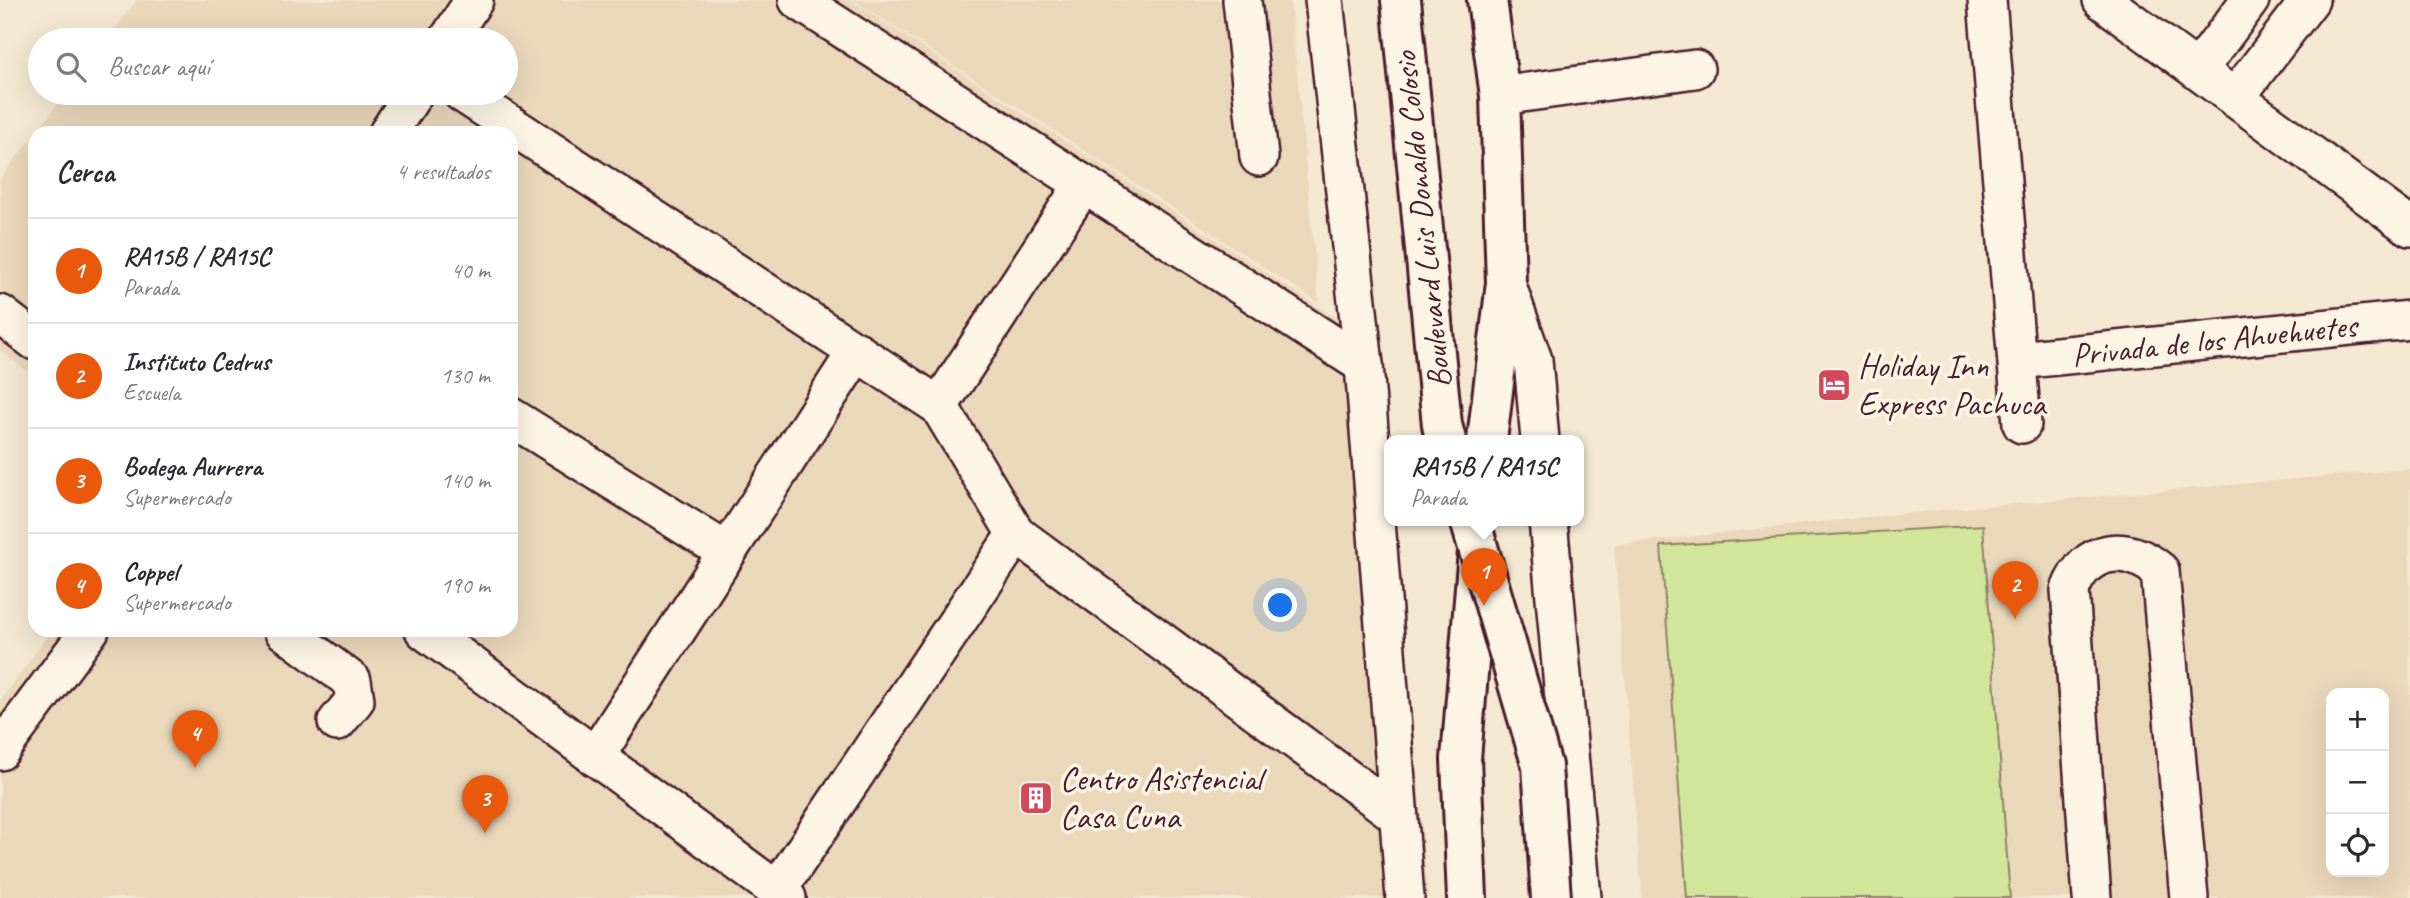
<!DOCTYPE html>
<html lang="es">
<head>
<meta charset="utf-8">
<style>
  :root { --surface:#fff; --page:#f7f7f7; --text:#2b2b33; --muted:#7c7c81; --line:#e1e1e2; --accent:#ea580c }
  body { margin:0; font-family:Caveat,sans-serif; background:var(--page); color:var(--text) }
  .controls { position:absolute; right:21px; bottom:21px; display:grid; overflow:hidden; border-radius:14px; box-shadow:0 7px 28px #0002 }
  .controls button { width:63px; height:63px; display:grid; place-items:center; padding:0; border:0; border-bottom:2px solid var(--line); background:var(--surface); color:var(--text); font:35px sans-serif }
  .you { position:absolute; left:1281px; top:606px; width:24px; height:24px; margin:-18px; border:5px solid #fff; border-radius:50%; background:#1a73e8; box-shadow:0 0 0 10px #1a73e833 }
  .badge { display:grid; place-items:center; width:46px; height:46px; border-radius:50%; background:var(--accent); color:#fff; font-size:23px; font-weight:700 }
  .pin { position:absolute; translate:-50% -58px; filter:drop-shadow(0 2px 4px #0008) }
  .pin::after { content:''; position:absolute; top:37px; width:24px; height:21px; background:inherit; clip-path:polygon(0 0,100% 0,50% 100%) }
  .popup { position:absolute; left:1384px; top:435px; width:200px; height:91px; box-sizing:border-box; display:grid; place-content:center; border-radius:14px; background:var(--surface); filter:drop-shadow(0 2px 5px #0005); font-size:23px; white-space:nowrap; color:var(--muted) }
  .popup b { font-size:26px; color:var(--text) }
  .popup::after { content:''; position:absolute; left:50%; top:100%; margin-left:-14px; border:14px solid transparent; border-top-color:var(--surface) }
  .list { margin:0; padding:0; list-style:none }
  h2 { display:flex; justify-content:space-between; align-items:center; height:91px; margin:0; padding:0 28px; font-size:30px }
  h2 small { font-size:23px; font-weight:400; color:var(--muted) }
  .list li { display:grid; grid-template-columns:46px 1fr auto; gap:21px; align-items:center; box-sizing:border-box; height:105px; padding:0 28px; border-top:2px solid var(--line) }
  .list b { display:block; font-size:26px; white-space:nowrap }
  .list p { margin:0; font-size:23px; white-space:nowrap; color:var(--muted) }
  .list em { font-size:23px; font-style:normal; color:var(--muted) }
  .icon { flex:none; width:38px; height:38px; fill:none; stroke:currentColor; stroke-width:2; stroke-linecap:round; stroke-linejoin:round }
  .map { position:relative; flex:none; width:2410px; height:898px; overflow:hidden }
  .search { position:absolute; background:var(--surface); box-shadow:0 7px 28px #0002; left:28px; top:28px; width:490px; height:77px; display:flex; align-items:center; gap:18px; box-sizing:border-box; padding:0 24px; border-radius:38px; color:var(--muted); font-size:26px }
  .panel { position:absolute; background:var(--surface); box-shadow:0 7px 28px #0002; left:28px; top:126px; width:490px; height:511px; border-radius:21px }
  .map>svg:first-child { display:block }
  .built { fill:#ead8bb; fill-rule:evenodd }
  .grass { fill:#d2e69b; stroke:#8e8263; stroke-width:2 }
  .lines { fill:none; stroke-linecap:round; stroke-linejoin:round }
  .minor-casing { stroke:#4a1f2b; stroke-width:42 }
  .major-casing { stroke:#4a1f2b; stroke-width:44 }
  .minor { stroke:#fcf5e5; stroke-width:37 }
  .major { stroke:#fcf5e5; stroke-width:38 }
  .major-bridge-casing { stroke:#4a1f2b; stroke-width:44; stroke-linecap:butt }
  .major-bridge { stroke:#fcf5e5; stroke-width:38 }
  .labels { text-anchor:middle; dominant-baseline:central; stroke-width:7; stroke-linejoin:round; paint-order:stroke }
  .street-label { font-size:33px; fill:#4a1f2b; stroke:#fcf5e5 }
  .poi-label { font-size:33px; fill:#4a1f2b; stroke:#fcf5e5; text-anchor:start }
</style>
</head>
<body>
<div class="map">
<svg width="2410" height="898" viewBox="0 0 2410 898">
  <rect width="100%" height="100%" fill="#f4e8d2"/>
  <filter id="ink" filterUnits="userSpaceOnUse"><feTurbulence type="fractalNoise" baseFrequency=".0143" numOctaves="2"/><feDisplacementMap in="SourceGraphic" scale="14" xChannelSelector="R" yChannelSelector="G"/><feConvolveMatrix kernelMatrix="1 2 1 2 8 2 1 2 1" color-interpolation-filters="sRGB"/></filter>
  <g filter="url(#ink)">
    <g class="built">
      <polygon points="137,0 850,0 1345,324 1388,433 1390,520 1396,520 1428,898 0,898 0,701 52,630 511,630 511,133 36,133 66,93 506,93 506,40 106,40"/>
      <polygon points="853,0 1290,0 1319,303"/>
      <polygon points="35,134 35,377 0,350 0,179"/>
      <path d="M 2410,469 L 2410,898 L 1642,898 L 1614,545 L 1886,515 ZM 2331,693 L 2384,693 L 2384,872 L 2331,872 Z"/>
    </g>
    <polygon class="grass" points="1983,525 2010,898 1687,898 1661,546"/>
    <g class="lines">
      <g class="minor-casing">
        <g id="minor">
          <polyline points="798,0 1364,365"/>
          <polyline points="1242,0 1259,157"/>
          <polyline points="1324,0 1364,365 1405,898"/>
          <polyline points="1987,0 2022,424"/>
          <polyline points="2102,0 2410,227"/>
          <polyline points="448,40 474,0"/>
          <polyline points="2198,70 2250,0"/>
          <polyline points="462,93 939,406 1016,534 1397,815"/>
          <polyline points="1500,96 1695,69"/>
          <polyline points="2235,98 2310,0"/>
          <polyline points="388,133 414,93"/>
          <polyline points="1506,283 1533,360 1540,440"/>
          <polyline points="0,314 35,341"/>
          <polyline points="2017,360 2410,320"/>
          <polyline points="939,406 1083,185"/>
          <polyline points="511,417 727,552"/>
          <polyline points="1548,520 1582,898"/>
          <polyline points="283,630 352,681 355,700 337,722"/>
          <polyline points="424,630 787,898"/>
          <polyline points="0,751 90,630"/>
          <polyline points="595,757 857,351"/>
          <polyline points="777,891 1016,534"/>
          <path d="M 2092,898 L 2070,590 C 2086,547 2127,543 2160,571 L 2189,898"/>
        </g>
      </g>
      <g class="major-casing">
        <g id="major">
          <polyline points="1401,0 1442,425 1446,440"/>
          <polyline points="1487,440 1506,283 1500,96 1487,0"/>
          <polyline points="1467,898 1461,759 1478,551"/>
        </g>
      </g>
      <use href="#minor" class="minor"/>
      <use href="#major" class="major"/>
      <g class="major-bridge-casing">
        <polyline id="major-bridge" points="1470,520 1542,766 1551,898"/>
      </g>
      <use href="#major-bridge" class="major-bridge"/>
    </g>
  </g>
  <defs>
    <g id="hotel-square" transform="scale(1.75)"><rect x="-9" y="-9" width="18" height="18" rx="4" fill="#d1495b" stroke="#fcf5e5"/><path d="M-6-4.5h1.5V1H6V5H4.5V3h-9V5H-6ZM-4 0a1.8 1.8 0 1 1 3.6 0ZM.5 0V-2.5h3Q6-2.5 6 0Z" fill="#fff"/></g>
    <g id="building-square" transform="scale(1.75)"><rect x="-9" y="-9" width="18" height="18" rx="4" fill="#d1495b" stroke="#fcf5e5"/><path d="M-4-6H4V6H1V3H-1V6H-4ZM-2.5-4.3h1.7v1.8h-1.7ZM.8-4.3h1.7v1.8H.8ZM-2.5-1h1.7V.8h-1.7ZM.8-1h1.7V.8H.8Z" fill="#fff"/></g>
  </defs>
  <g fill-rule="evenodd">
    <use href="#hotel-square" x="1834" y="385"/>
    <use href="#building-square" x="1036" y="798"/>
  </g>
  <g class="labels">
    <g class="street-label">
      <text transform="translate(1422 220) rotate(-96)">Boulevard Luis Donaldo Colosio</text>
      <text transform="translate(2214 340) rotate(-6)">Privada de los Ahuehuetes</text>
    </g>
    <g class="poi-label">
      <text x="1858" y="366">Holiday Inn<tspan x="1858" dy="38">Express Pachuca</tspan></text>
      <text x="1060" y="779">Centro Asistencial<tspan x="1060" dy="38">Casa Cuna</tspan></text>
    </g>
  </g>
</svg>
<div class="controls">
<button>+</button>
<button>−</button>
<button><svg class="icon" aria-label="locate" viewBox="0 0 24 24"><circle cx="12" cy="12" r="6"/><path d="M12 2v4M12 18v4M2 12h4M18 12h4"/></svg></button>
</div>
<div class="you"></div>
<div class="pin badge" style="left:1484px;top:606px">1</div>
<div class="popup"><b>RA15B / RA15C</b>Parada</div>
<div class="pin badge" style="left:2015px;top:619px">2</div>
<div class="pin badge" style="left:485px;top:833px">3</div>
<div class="pin badge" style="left:195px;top:768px">4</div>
<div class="search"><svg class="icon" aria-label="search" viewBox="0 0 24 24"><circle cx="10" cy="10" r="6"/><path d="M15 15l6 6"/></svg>Buscar aquí</div>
<section class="panel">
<h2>Cerca<small>4 resultados</small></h2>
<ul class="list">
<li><span class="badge">1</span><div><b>RA15B / RA15C</b><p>Parada</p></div><em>40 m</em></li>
<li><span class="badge">2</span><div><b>Instituto Cedrus</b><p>Escuela</p></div><em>130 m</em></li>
<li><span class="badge">3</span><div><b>Bodega Aurrera</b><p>Supermercado</p></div><em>140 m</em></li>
<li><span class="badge">4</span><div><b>Coppel</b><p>Supermercado</p></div><em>190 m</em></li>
</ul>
</section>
</div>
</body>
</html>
